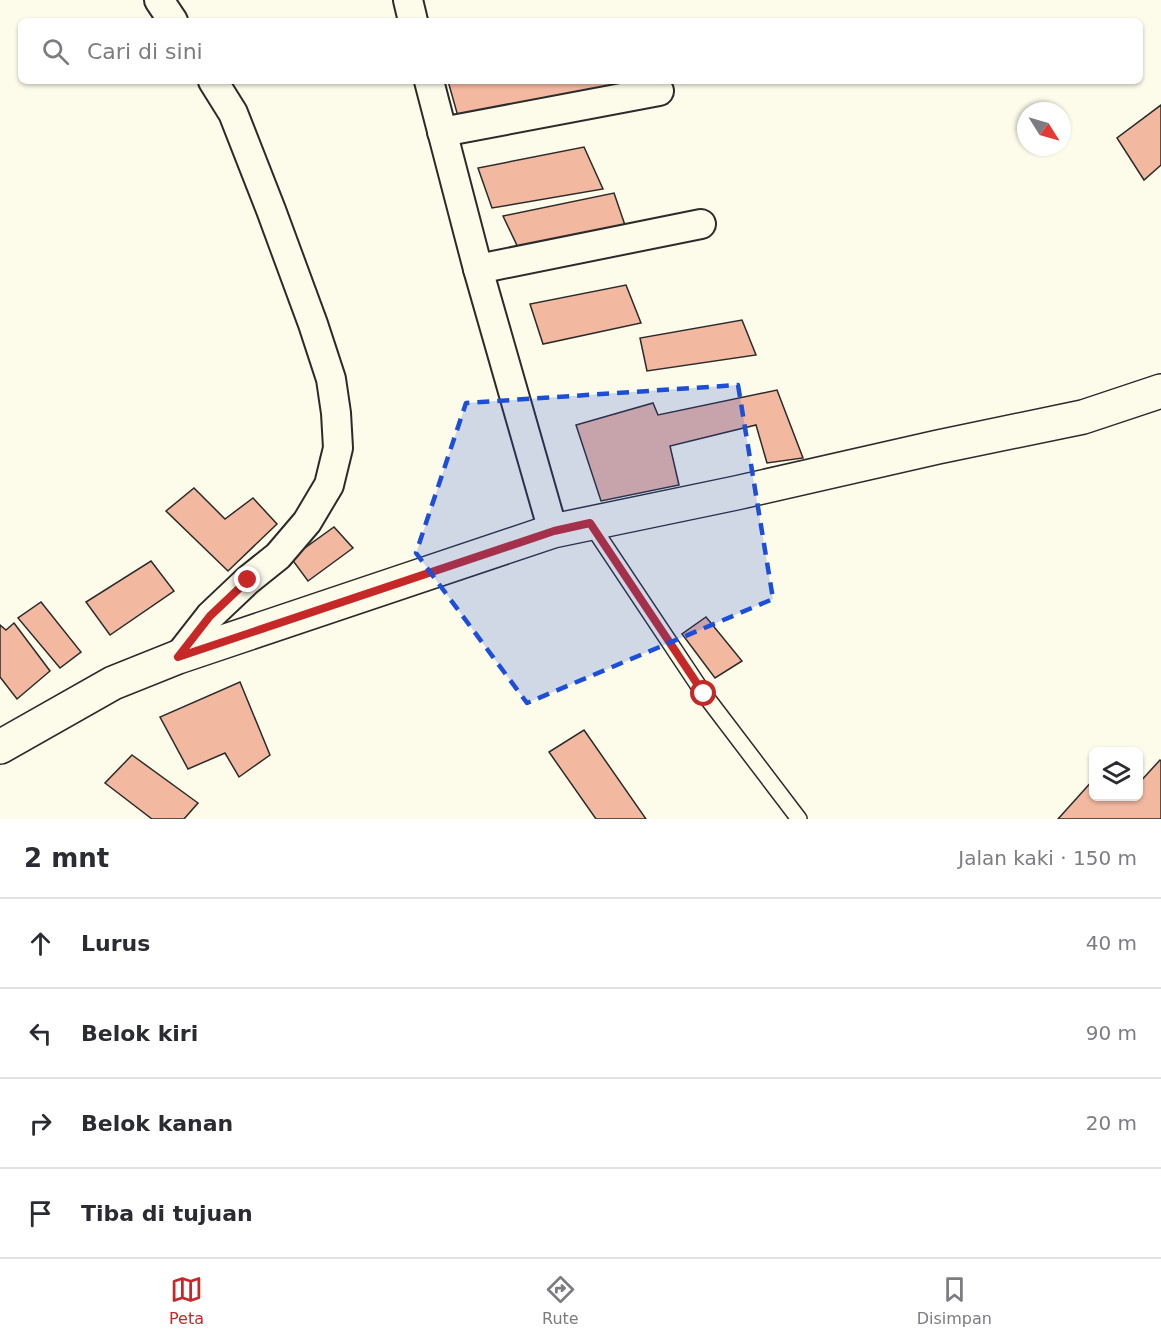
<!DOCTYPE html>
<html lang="id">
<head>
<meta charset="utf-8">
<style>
  :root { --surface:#fff; --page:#f7f7f7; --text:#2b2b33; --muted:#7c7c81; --line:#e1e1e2; --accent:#c62828 }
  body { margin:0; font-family:"DejaVu Sans",sans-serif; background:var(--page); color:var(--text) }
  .controls { position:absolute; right:18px; bottom:18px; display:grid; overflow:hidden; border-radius:9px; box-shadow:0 2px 4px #0004 }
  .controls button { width:54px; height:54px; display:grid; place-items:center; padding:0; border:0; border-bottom:2px solid var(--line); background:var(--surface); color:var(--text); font:30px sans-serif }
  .compass { position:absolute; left:1017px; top:102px; width:54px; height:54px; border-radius:50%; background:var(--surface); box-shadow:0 2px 4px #0004; rotate:127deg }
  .stop { position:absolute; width:18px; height:18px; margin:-14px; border:4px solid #c62828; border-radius:50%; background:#fff }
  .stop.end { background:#c62828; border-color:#fff; box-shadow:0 2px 6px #0008 }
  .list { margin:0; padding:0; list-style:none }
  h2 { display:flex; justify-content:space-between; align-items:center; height:78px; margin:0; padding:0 24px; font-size:26px }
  h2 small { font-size:20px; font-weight:400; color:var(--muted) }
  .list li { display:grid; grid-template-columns:39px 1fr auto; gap:18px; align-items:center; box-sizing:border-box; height:90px; padding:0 24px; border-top:2px solid var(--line) }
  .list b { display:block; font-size:22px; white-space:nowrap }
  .list em { font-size:20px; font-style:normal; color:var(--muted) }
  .icon { flex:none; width:33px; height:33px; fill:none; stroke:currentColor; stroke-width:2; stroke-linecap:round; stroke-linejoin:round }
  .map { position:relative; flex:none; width:1161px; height:819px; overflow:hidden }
  .search { position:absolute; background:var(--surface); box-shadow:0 2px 4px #0004; left:18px; right:18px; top:18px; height:66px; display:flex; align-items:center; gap:15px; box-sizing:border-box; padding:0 21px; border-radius:9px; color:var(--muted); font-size:22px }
  .sheet { height:438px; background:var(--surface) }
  nav { display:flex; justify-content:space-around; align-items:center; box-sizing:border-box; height:84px; border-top:2px solid var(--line); background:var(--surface); font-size:16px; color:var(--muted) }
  nav a { display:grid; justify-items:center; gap:3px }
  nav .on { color:var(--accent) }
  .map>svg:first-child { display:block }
  .building { fill:#f2b8a0; stroke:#2b2b2b; stroke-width:1.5 }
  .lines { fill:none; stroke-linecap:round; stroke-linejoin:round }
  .service-casing { stroke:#2b2b2b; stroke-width:18 }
  .minor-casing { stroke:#2b2b2b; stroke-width:32 }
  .primary-casing { stroke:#2b2b2b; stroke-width:36 }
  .service { stroke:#fdfbea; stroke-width:15 }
  .minor { stroke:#fdfbea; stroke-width:28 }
  .primary { stroke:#fdfbea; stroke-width:33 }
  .route { stroke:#c62828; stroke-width:8 }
  .marked { fill:#1d4ed8; fill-opacity:0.2; stroke:#1d4ed8; stroke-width:4.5; stroke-dasharray:12 8; stroke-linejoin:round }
</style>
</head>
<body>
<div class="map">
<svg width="1161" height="819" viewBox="0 0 1161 819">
  <rect width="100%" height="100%" fill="#fdfbea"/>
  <g class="building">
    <polygon points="448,81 618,81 620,92 459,120"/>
    <polygon points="1161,105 1161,165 1144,180 1117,138"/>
    <polygon points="584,147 603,189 492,208 478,168"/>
    <polygon points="614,193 628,234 523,258 503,216"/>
    <polygon points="626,285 641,323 543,344 530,304"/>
    <polygon points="742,320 756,355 647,371 640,338"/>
    <polygon points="777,390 803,458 767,463 756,425 670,446 679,485 601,501 576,425 653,403 658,415"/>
    <polygon points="194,488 225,519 253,498 277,524 228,571 166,511"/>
    <polygon points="334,527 353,548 308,581 291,558"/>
    <polygon points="151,561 174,591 110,635 86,602"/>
    <polygon points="41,602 81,652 60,668 18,618"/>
    <polygon points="706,617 742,661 715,678 682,634"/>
    <polygon points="14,623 50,671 17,699 0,677 0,625 6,630"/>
    <polygon points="240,682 270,755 239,777 225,753 188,769 160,717"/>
    <polygon points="584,730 646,819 596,819 549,752"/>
    <polygon points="132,755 198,803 184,819 152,819 105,783"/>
    <polygon points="1160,760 1161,761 1161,819 1058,819 1094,779 1094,796 1122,796 1125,799 1127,796 1138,796 1138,784"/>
  </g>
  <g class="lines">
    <g class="service-casing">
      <polyline id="service" points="590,523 704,694 799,819"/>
    </g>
    <g class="minor-casing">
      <g id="minor">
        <polyline points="159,0 173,21"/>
        <polyline points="408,0 413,21"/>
        <polyline points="429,81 478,269 553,531"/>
        <polyline points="442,132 659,91"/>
        <polyline points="478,269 701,224"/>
        <polyline points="178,657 210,616 248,580 278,556 307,522 329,485 338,448 336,413 331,379 313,324 271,210 233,113 213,81"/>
      </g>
    </g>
    <g class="primary-casing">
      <polyline id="primary" points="0,747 113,683 178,657 553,531 736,493 938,447 1083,417 1161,391"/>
    </g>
    <use href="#service" class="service"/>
    <use href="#minor" class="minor"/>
    <use href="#primary" class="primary"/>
  </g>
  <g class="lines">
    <polyline class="route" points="248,580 210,616 178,657 554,531 590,523 704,694"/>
  </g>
  <path class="marked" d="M 738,385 L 773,599 L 527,703 L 416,553 L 466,403 Z"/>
</svg>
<div class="controls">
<button><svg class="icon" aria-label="layers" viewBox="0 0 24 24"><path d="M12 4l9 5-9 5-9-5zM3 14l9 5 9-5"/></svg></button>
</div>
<svg class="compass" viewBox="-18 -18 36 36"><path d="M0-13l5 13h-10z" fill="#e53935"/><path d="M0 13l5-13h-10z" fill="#7c7c81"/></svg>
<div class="stop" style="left:704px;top:694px"></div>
<div class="stop end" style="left:248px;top:580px"></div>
<div class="search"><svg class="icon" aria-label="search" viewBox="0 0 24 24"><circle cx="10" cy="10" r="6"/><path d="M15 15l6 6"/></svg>Cari di sini</div>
</div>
<section class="sheet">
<h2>2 mnt<small>Jalan kaki · 150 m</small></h2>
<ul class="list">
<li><svg class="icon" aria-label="ahead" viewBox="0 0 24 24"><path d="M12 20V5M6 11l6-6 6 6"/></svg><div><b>Lurus</b></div><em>40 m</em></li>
<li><svg class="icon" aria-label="left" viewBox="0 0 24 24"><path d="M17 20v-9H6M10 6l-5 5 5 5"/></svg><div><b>Belok kiri</b></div><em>90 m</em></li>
<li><svg class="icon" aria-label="right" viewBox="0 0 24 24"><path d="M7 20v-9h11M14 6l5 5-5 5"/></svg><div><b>Belok kanan</b></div><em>20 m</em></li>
<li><svg class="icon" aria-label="arrive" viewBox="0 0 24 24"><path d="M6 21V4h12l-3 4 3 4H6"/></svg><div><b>Tiba di tujuan</b></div></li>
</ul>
</section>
<nav>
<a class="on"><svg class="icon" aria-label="map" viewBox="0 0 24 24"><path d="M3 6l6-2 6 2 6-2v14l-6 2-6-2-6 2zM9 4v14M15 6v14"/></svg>Peta</a>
<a><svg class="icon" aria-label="directions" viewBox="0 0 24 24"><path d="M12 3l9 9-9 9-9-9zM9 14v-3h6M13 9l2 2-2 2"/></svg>Rute</a>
<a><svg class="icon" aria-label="saved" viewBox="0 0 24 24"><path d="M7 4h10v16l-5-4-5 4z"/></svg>Disimpan</a>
</nav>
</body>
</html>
